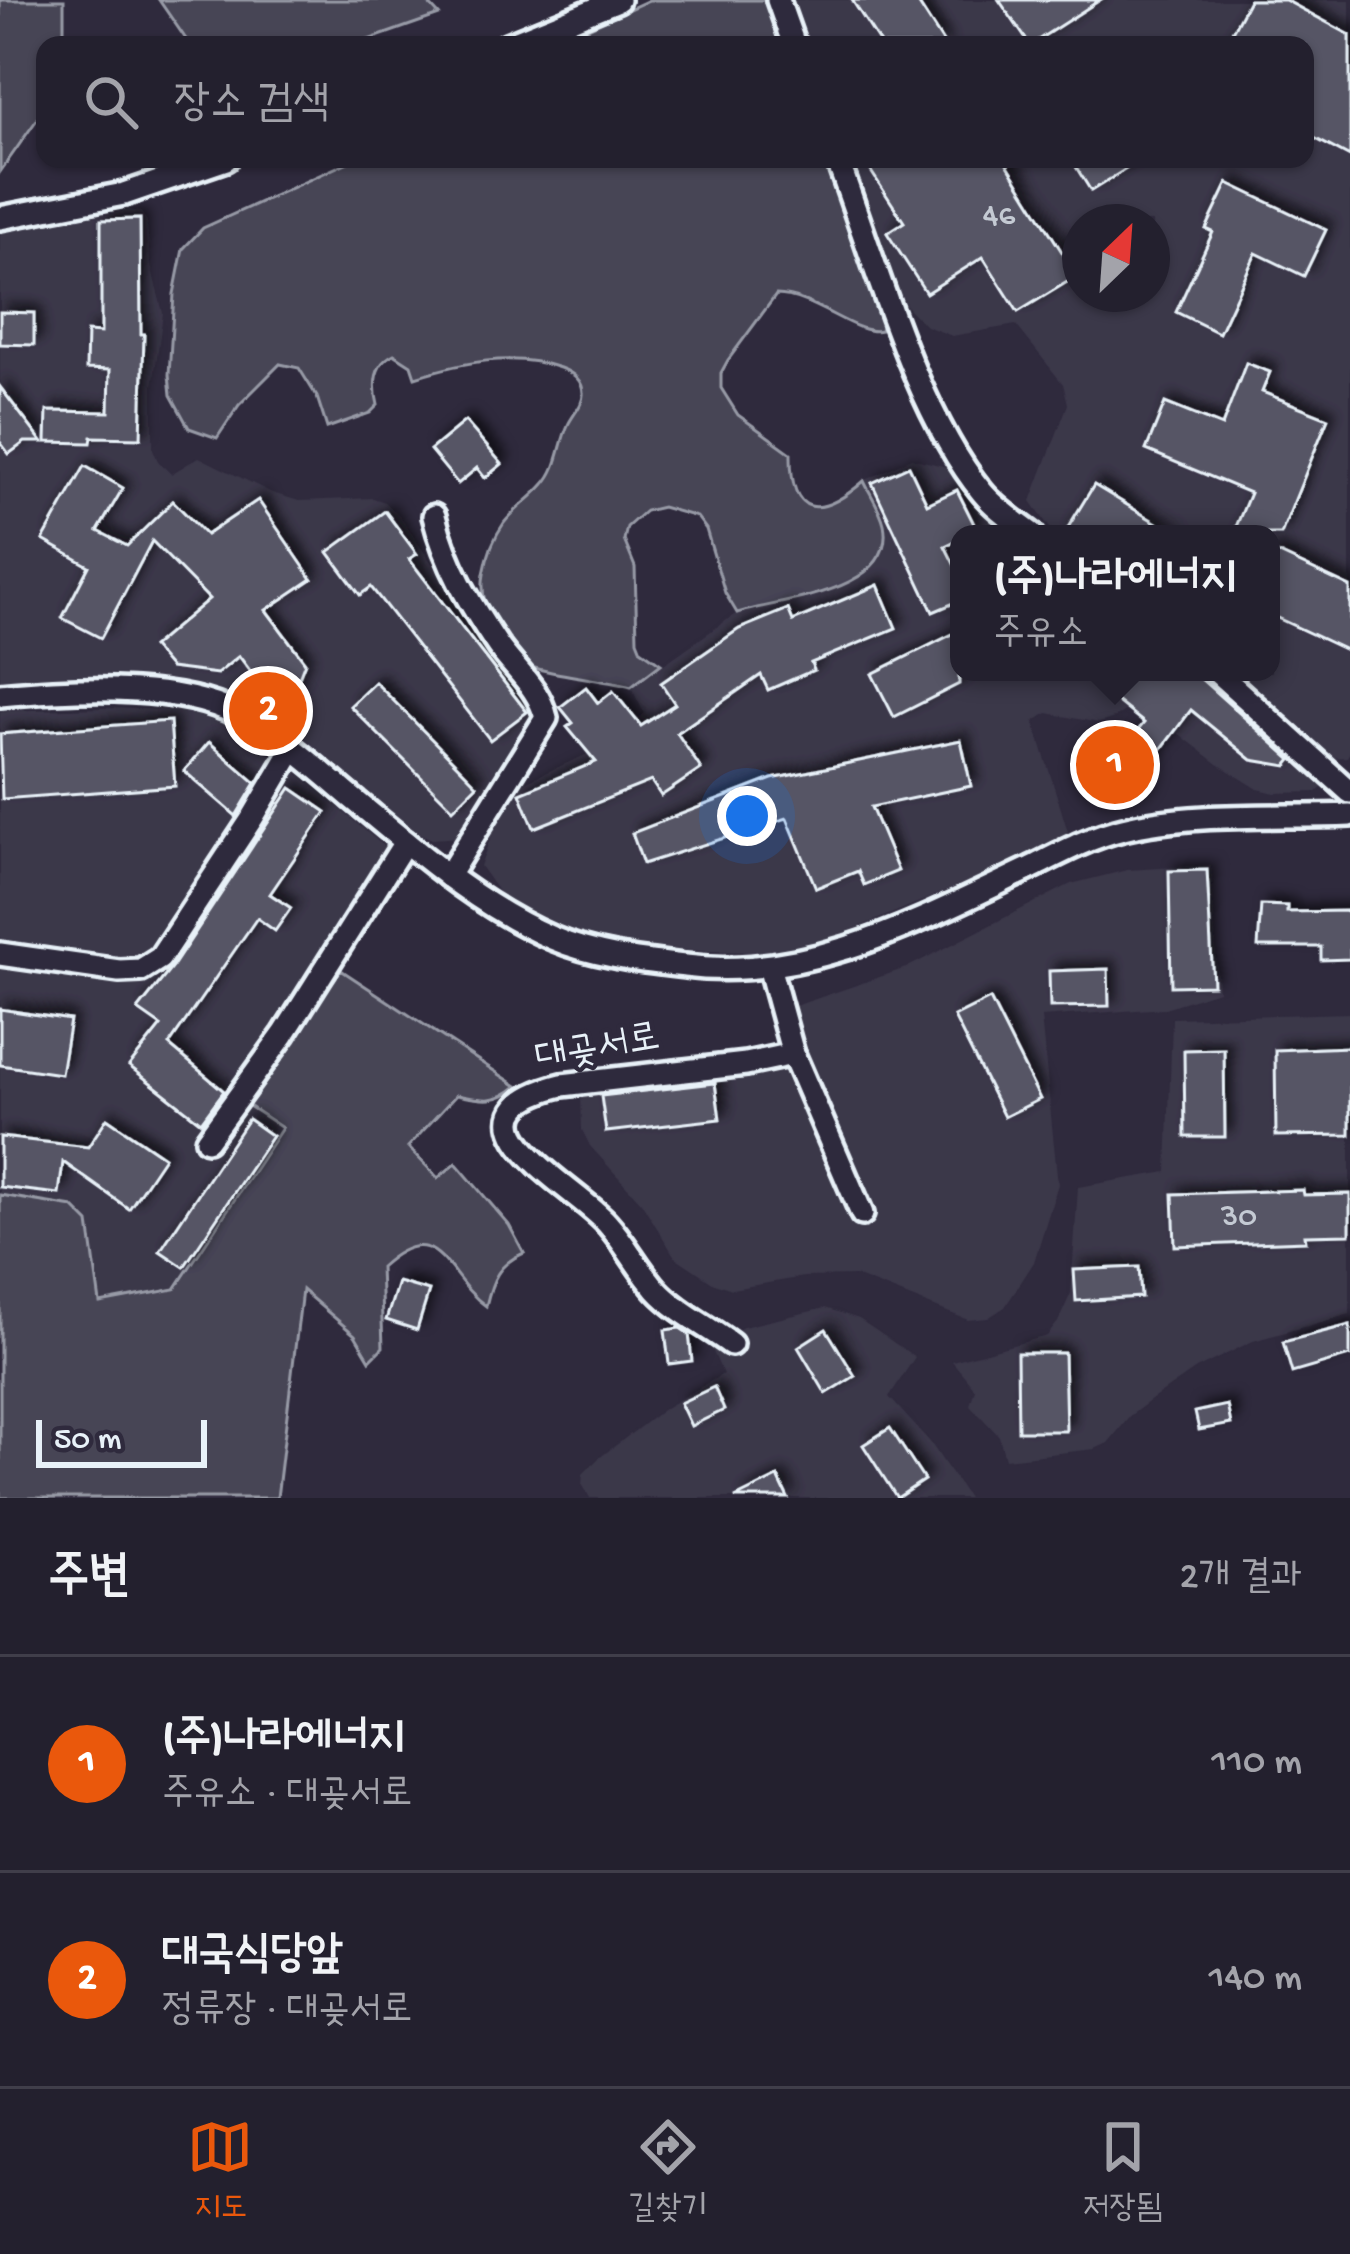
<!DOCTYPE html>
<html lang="ko">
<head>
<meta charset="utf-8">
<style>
  :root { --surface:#23202e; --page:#2b2836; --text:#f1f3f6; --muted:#a3a3aa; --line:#403e4a; --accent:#ea580c }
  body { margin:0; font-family:"Gochi Hand","Poor Story",sans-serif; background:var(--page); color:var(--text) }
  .compass { position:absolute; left:1062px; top:204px; width:108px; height:108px; border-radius:50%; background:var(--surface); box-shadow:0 3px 9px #0004; rotate:25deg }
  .scale { position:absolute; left:36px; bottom:30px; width:171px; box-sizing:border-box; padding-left:12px; border:6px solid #e8f1f8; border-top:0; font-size:33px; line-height:42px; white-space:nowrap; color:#e8f1f8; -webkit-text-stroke:9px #2f2a3d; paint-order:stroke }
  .you { position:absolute; left:747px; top:816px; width:42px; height:42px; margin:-30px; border:9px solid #fff; border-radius:50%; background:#1a73e8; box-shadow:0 0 0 18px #1a73e833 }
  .badge { display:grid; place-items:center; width:78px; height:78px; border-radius:50%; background:var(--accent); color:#fff; font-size:39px; font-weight:700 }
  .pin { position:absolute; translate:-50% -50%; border:6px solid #fff; box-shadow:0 3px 12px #0006 }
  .popup { position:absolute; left:950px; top:525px; width:330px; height:156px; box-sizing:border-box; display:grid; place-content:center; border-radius:24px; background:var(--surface); filter:drop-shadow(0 3px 9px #0005); font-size:39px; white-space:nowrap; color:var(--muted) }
  .popup b { font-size:45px; color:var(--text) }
  .popup::after { content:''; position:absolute; left:50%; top:100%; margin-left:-24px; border:24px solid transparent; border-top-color:var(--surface) }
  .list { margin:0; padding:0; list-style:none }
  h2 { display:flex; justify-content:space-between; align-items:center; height:156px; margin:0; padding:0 48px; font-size:51px }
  h2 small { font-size:39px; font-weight:400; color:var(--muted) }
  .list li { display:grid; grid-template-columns:78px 1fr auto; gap:36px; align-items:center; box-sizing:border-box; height:216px; padding:0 48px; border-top:3px solid var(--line) }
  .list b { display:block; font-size:45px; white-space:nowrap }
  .list p { margin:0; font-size:39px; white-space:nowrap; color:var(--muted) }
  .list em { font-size:39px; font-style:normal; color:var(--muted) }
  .icon { flex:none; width:66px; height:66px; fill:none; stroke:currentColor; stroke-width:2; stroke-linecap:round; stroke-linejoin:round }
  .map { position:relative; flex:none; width:1350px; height:1498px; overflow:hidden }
  .search { position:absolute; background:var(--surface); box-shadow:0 3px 9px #0004; left:36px; right:36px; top:36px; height:132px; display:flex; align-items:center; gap:30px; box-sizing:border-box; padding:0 42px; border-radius:24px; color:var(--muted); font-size:45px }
  .sheet { height:588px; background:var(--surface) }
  nav { display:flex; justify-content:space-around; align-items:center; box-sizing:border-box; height:168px; border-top:3px solid var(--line); background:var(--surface); font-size:33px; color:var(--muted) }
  nav a { display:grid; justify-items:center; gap:6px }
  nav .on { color:var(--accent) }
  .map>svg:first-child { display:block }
  .built { fill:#3b3749; fill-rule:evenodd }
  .green { fill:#464455; stroke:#979aa6; stroke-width:3 }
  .building { fill:#575565; stroke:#e8f1f8; stroke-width:3; filter:url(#shadow) }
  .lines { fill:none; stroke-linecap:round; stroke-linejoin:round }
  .minor-casing { stroke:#e8f1f8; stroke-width:30 }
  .minor { stroke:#2f2a3d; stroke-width:21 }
  .labels { text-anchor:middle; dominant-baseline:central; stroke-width:9; stroke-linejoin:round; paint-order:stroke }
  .number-label { font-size:33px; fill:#c4cad3 }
  .street-label { font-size:39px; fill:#e8f1f8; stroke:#2f2a3d }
</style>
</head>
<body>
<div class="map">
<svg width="1350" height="1498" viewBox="0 0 1350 1498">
  <defs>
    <filter id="shadow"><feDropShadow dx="7" dy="-7" stdDeviation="6" flood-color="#0009"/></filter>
  </defs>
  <rect width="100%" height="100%" fill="#2f2a3d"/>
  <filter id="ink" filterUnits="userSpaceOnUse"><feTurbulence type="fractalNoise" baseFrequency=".00833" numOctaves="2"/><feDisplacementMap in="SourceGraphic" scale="24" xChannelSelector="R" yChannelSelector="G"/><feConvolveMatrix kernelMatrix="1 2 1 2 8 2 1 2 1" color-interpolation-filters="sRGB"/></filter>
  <g filter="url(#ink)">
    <g class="built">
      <path d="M 791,0 L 1350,0 L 1350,752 L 1347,757 L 1332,758 L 1232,672 L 1271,672 L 1271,534 L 1054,534 L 1031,501 L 1068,404 L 1063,384 L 1016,325 L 952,336 L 926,326 L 907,307 L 893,280 L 847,159 L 1305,159 L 1305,45 L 806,45 ZM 1080,222 L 1152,222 L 1152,294 L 1080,294 Z"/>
      <polygon points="128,210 141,212 147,221 150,262 163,313 153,386 153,449 158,461 171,474 199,457 272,493 299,501 373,498 385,502 399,515 494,655 532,701 535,715 530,728 462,837 432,839 416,832 300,734 228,695 190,684 109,681 0,685 0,231"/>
      <polygon points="911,458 955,469 987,513 1017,534 959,534 959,672 1207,672 1324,774 1323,787 1317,792 1275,793 1258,789 1218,764 1138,702 1114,718 1099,723 1047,713 1034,722 1069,835 987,874 845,933 799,947 754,952 646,950 599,941 542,921 502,897 480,866 494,828 520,784 599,749 644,713 631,687 737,613 839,588 885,525 864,481"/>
      <polygon points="102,708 173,710 204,716 234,729 300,775 407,866 247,1103 283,1128 175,1289 100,1304 90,1223 82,1214 73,1207 0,1195 0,711"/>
      <polygon points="1211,865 1218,991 1165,1008 1041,1017 1058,1184 1034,1262 1005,1307 988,1318 968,1320 855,1276 804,1277 732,1289 714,1283 675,1257 641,1202 590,1146 582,1130 581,1094 752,1076 782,1069 807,1051 795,1006 906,968 1071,884 1127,870"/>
      <polygon points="1350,1013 1350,1314 1253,1341 1196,1369 1151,1400 1131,1415 1108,1443 1095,1449 1005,1459 999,1436 970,1405 975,1389 952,1361 1047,1336 1058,1322 1071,1293 1078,1187 1167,1172 1172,1018"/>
      <polygon points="825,1308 859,1319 915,1357 889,1397 930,1442 968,1498 590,1498 582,1484 583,1474 599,1458 665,1408 723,1374 710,1345 743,1327"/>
    </g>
    <g class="green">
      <polygon points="0,0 64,0 64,29 58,45 45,45 45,108 0,172"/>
      <polygon points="159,0 425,0 439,15 354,45 190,45"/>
      <polygon points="649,0 770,0 787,45 551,45"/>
      <path d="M 355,159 L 829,159 L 884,319 L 881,330 C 857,337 814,295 776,295 L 728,360 L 721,373 L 721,388 L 738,415 L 791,453 C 790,519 820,519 864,481 C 870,494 881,510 884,524 C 898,593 778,600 737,613 L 725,593 L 706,529 L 697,517 L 662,507 L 645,511 L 627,527 L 624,540 L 635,567 L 637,640 L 641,650 L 661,664 L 631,687 C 609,680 536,673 523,663 C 499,644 478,604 484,574 C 487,557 494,537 504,523 C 515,509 532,498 544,484 C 559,468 559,445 568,425 C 573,414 584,404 583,393 C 583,379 571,372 560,368 C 513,351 460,363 415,377 L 411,365 L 394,354 C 373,364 373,385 378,405 L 370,413 L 327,428 L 317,397 L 299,368 L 280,364 L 239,405 L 217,438 L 189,428 L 171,395 L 169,375 L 174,294 L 183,249 L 203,228 Z"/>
      <path d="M 341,970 L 517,1086 C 496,1104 482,1100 456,1095 L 408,1147 L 438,1178 L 456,1163 L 509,1225 L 524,1253 C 498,1264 492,1280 486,1306 C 446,1279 439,1213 380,1267 L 383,1347 L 370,1360 L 355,1335 L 302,1290 L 277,1498 L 0,1498 L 0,1195 L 73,1207 L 89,1223 L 100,1303 L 175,1289 L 282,1128 L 246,1104 Z"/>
    </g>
    <g class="building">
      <polygon points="852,0 916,0 945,45 881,45"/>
      <polygon points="999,0 1100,0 1030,45"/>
      <polygon points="1249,0 1285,0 1350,35 1350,157 1305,133 1305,45 1225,45"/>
      <polygon points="863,159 1004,159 1077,276 1018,312 983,257 926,293 887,233 904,222"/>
      <polygon points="1071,159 1142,159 1091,191"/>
      <polygon points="1228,183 1326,230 1304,276 1256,253 1219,333 1176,312 1213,232 1206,229"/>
      <polygon points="140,219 141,334 144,334 141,438 92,437 91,443 46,442 47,411 109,412 110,370 86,369 87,332 101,333 101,220"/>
      <polygon points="0,312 34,313 34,345 0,344"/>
      <polygon points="1246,363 1270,372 1262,392 1328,418 1281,534 1233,534 1250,493 1146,450 1165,403 1222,426"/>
      <polygon points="0,387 42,442 25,442 9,454 0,442"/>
      <polygon points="465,421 502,464 485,478 477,468 458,484 430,450"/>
      <polygon points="85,466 123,488 98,531 127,546 173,501 206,535 258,500 312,579 266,610 305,662 292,695 257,680 239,656 217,674 170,668 152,647 209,599 152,541 101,638 62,618 89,566 43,540"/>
      <polygon points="909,466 927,504 957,490 977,530 959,534 959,539 945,546 959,574 959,601 933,612 872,483"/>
      <polygon points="1094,485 1175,534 1064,534"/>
      <polygon points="385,511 417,554 409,559 527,712 490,740 371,587 360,595 328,552"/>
      <polygon points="1271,550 1350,587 1350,652 1271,615"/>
      <polygon points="878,585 896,628 811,663 814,670 768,690 761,675 677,733 701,769 661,796 651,781 534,828 520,793 596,762 567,727 573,723 560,707 586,687 598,703 613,691 641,726 675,704 661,683 739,629 788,609 793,621"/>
      <polygon points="959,631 959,684 894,717 872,674"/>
      <polygon points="1080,672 1193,672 1292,760 1287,766 1252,760 1191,710 1147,768 1091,789 1081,763 1126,745 1144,723"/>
      <polygon points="375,682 477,785 453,809 350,706"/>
      <polygon points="170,721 175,786 2,799 0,734"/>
      <polygon points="961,740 971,786 871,807 898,871 864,885 858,871 816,888 787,818 643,864 632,833 772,779"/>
      <polygon points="209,742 256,783 236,816 184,771"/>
      <polygon points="291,788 326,812 270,894 291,908 275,931 257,918 169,1045 224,1091 201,1122 129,1066 161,1026 138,1010 173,966"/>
      <polygon points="1207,870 1213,985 1171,986 1169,871"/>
      <polygon points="1261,905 1287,906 1287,912 1350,911 1350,959 1321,960 1321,947 1258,947"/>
      <polygon points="1108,969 1109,1006 1050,1007 1049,971"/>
      <polygon points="990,999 1040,1099 1004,1117 954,1017"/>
      <polygon points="0,1009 70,1020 61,1074 0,1065"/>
      <polygon points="1350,1047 1350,1135 1276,1136 1275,1050"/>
      <polygon points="1224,1049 1225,1137 1185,1137 1184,1050"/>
      <polygon points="715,1083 720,1119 606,1132 601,1096"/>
      <polygon points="107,1118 164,1157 129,1209 63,1162 59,1194 0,1187 0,1137 88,1147"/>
      <polygon points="248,1119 272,1136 184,1267 160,1251"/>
      <polygon points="1303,1190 1304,1195 1350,1194 1350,1234 1305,1235 1306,1241 1175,1246 1173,1194"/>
      <polygon points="1139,1267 1141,1297 1076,1301 1074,1270"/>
      <polygon points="398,1282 429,1291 417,1330 386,1320"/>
      <polygon points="1350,1325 1350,1356 1292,1373 1283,1342"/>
      <polygon points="680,1328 689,1334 692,1361 669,1364 665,1330"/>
      <polygon points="826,1329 855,1376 826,1394 798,1347"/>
      <polygon points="1017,1353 1064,1353 1066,1431 1018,1431"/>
      <polygon points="714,1387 724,1410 691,1426 680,1403"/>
      <polygon points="1227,1405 1231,1424 1199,1430 1195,1412"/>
      <polygon points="890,1428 924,1480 897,1498 863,1445"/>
      <polygon points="778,1477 788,1498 735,1498"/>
    </g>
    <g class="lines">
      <g class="minor-casing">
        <g id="minor">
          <polyline points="778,0 794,45"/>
          <polyline points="507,45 618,0"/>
          <path d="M 837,159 C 874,258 916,412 982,492 C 996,509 1015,521 1032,534"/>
          <polyline points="0,218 124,194 226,159"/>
          <path d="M 434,516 C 446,565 470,604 498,646 C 515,670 539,688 546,718 L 448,876"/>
          <polyline points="1217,672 1350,792"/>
          <path d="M 0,695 C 66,689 164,683 226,709 C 274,729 312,764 352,798 C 415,850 476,905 552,938 C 594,956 641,961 685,966 C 809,982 923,919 1031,868 C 1061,853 1090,837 1123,829 C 1192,812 1279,818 1350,815"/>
          <polyline points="0,954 119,971 141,970 160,958 253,817 293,749"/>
          <polyline points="793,1054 862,1214"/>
          <polyline points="207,1140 284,1034 405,842"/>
          <path d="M 731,1344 C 708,1327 675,1310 657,1290 C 638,1269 626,1244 607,1223 C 574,1186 438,1116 562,1085 L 746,1064 L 793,1054 L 769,966"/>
        </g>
      </g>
      <use href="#minor" class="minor"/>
    </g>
  </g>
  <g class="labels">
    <g class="number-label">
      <text x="999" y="217">46</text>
      <text x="1239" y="1218">30</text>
    </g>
    <g class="street-label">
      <text transform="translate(598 1050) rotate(-10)">대곶서로</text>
    </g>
  </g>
</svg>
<svg class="compass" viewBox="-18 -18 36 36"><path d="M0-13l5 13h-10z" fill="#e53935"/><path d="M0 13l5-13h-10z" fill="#a3a3aa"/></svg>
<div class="scale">50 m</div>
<div class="you"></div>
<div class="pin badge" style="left:1115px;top:765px">1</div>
<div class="popup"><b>(주)나라에너지</b>주유소</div>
<div class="pin badge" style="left:268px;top:711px">2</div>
<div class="search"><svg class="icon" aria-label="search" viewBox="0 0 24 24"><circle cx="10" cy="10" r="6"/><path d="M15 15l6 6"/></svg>장소 검색</div>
</div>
<section class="sheet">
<h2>주변<small>2개 결과</small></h2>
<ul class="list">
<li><span class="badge">1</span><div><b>(주)나라에너지</b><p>주유소 · 대곶서로</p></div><em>110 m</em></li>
<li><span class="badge">2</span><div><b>대국식당앞</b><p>정류장 · 대곶서로</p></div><em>140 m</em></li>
</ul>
</section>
<nav>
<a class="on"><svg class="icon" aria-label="map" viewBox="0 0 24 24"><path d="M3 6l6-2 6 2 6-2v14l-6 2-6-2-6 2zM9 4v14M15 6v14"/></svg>지도</a>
<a><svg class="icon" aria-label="directions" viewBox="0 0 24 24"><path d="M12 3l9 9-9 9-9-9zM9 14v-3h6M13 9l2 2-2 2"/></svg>길찾기</a>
<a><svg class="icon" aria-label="saved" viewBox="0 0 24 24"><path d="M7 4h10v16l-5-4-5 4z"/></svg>저장됨</a>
</nav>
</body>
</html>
